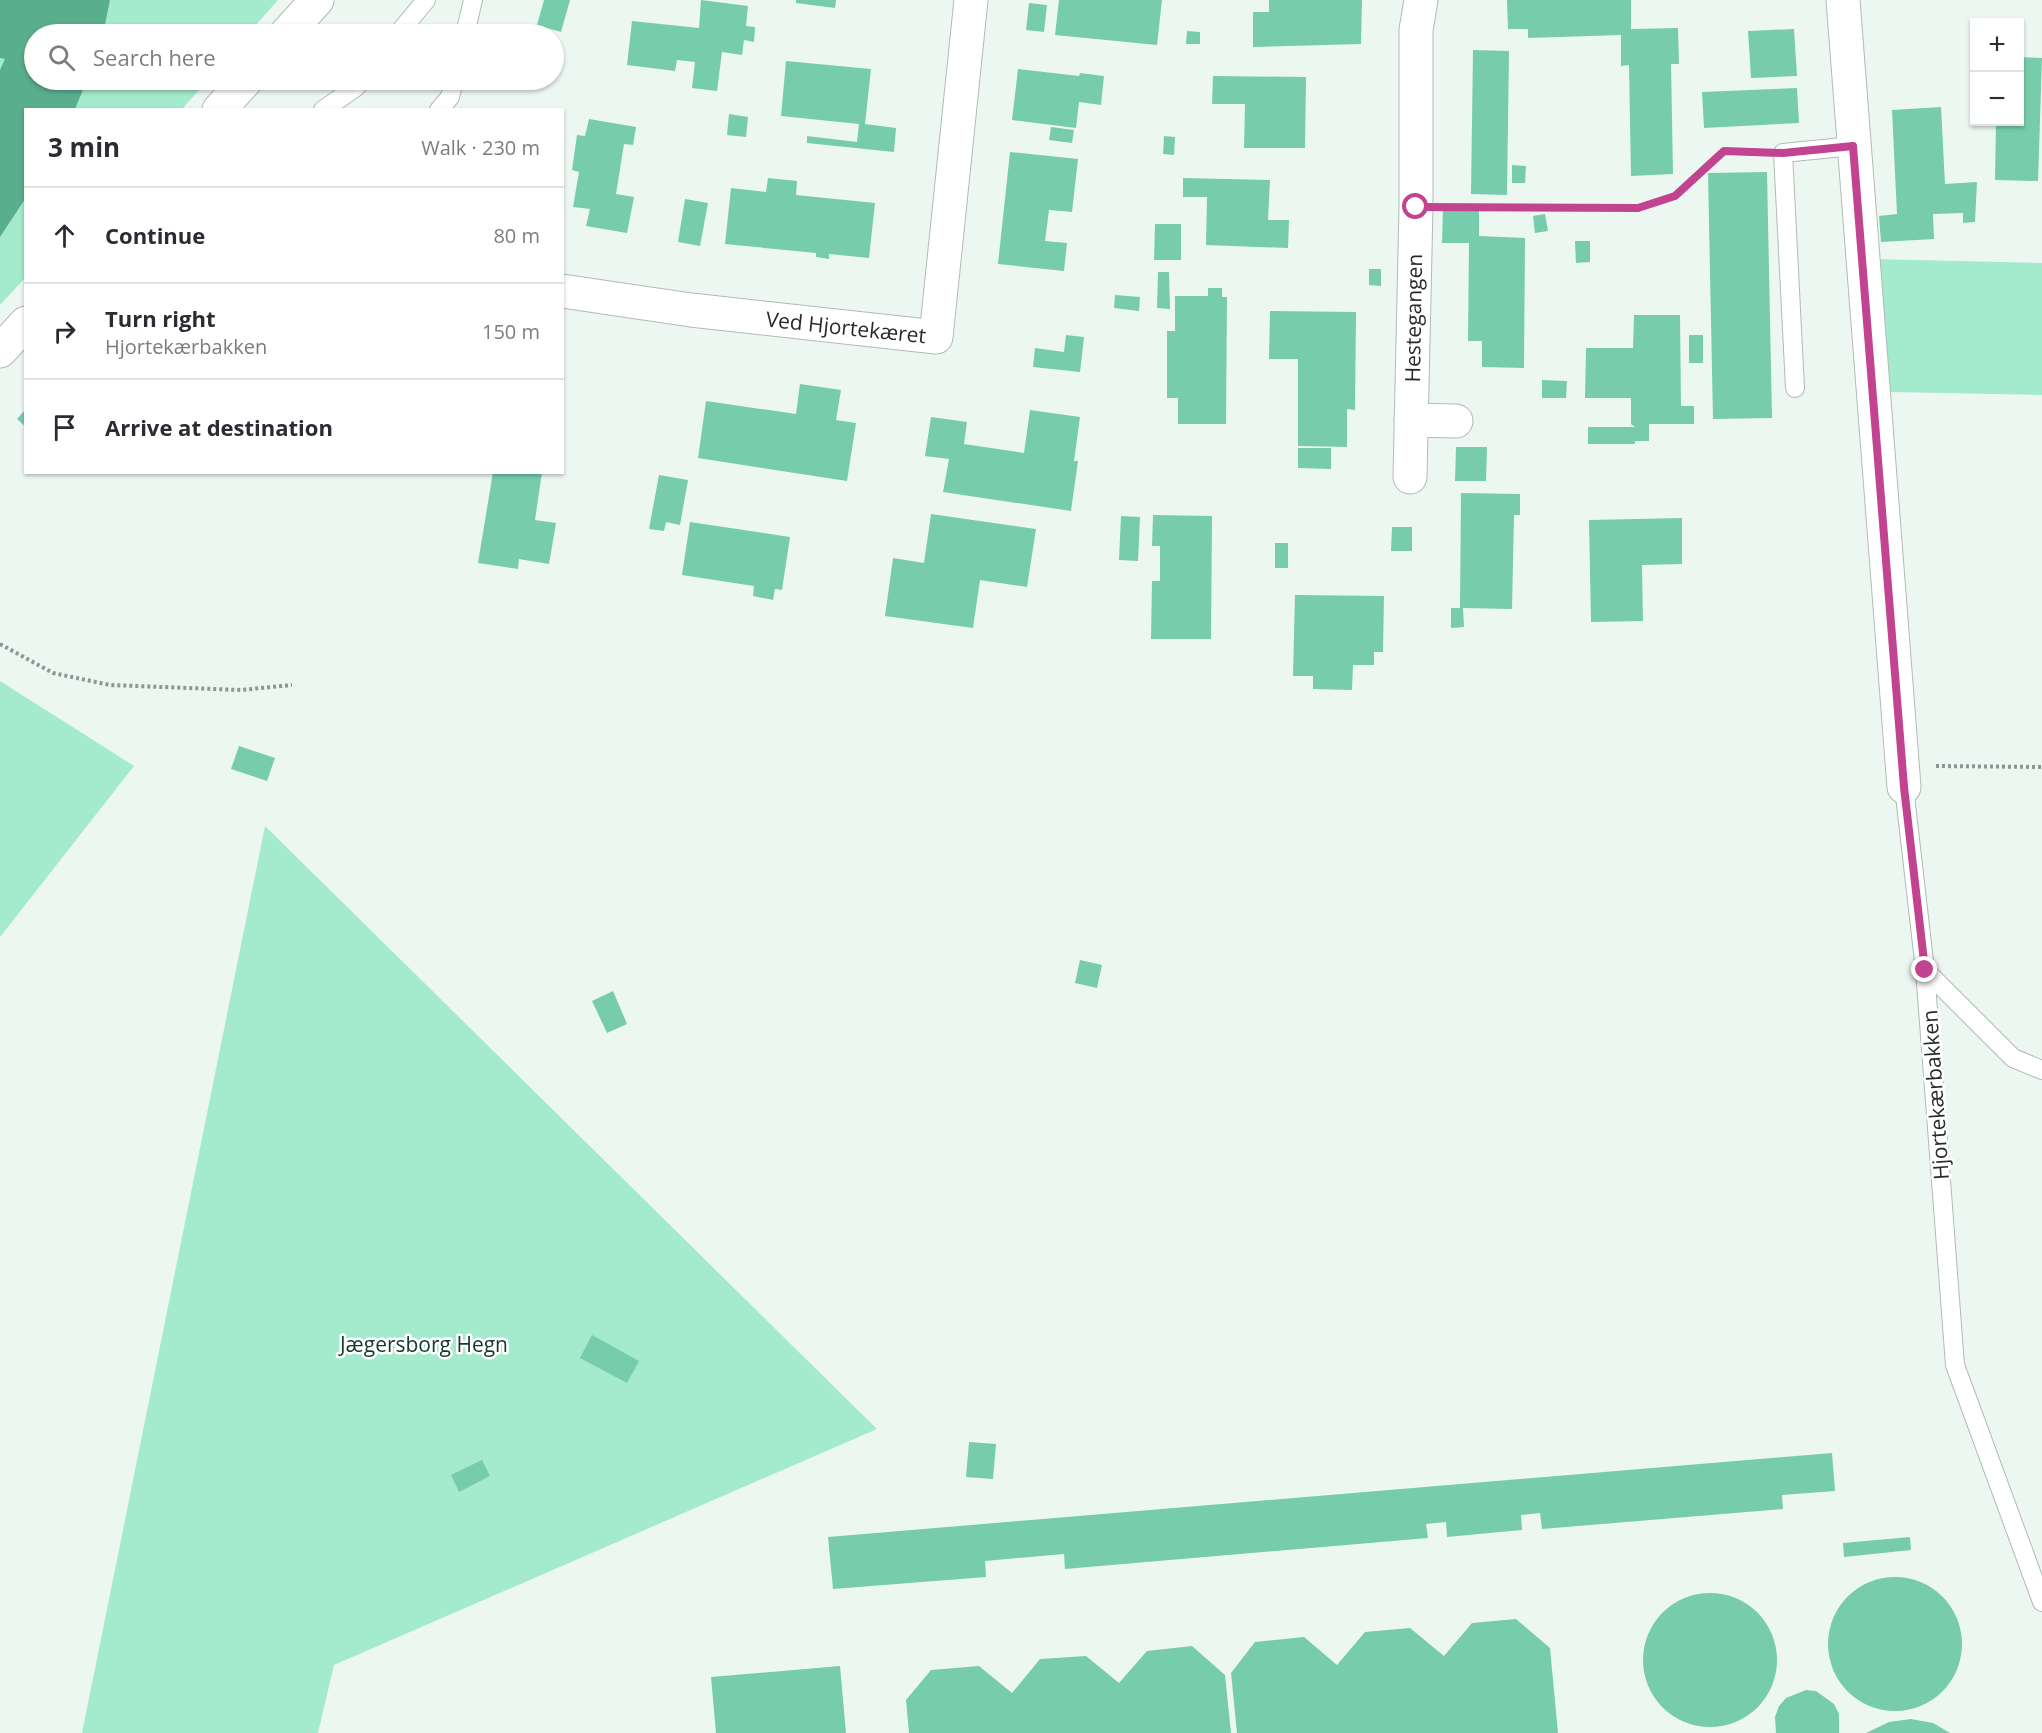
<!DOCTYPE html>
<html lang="en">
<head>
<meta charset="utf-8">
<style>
  :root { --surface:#fff; --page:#f2f2f3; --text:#2b2b33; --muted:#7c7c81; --line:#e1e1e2 }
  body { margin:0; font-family:"Open Sans",sans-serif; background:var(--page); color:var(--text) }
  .controls { position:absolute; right:18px; top:18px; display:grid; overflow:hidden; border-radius:0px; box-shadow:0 2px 4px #0004 }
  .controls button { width:54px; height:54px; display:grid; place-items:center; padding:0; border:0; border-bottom:2px solid var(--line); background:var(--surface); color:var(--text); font:30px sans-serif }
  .stop { position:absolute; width:18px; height:18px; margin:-14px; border:4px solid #c24490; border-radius:50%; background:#fff }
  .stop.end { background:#c24490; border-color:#fff; box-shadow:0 2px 6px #0008 }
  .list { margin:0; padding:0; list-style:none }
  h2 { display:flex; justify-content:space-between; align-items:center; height:78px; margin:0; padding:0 24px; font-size:26px }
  h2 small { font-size:20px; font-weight:400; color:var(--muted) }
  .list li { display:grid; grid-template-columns:39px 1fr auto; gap:18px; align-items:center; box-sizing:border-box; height:96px; padding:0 24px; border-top:2px solid var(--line) }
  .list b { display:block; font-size:22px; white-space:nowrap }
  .list p { margin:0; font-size:20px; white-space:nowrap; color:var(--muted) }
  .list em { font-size:20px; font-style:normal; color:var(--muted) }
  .icon { flex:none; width:33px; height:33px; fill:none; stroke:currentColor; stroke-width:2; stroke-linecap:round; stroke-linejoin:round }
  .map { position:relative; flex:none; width:2042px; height:1733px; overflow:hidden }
  .search { position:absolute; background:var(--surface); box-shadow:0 2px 4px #0004; left:24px; top:24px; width:540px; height:66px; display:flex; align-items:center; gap:15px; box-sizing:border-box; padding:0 21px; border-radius:33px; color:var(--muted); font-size:22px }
  .panel { position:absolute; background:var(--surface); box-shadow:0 2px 4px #0004; left:24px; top:108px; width:540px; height:366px; border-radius:0px }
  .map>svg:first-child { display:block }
  .green { fill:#a4eacd }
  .water { fill:#59ae8e }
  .building { fill:#77ccab }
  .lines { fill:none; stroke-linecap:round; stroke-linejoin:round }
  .service-casing { stroke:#b1bbb6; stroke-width:20 }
  .minor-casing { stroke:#b1bbb6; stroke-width:35 }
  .path { stroke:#8e9592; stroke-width:4; stroke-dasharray:3 3; stroke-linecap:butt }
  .service { stroke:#fff; stroke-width:18 }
  .minor { stroke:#fff; stroke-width:33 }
  .route { stroke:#c24490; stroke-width:8 }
  .labels { text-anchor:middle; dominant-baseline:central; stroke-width:5; stroke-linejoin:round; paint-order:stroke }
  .street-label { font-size:21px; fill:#262a29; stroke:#fff }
  .park-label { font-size:21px; fill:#12392c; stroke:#fff }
</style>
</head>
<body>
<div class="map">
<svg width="2042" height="1733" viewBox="0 0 2042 1733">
  <rect width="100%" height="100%" fill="#edf7f2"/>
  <g class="green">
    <polygon points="0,0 278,0 248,34 34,34 34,80 208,80 182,109 26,110 25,278 0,305"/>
    <polygon points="1873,259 2042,263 2042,395 1890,392"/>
    <polygon points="0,681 134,766 0,937"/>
    <polygon points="265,826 877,1429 334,1665 318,1733 82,1733"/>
  </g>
  <polygon class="water" points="0,0 110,0 103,34 34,34 34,80 87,80 75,109 26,110 25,199 0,237 0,70 5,59 0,58"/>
  <g class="building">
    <polygon points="544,0 570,0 561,32 537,25"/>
    <polygon points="701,0 748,6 746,26 755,27 754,42 744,40 742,55 722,52 717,91 692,88 695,62 677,60 675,71 627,65 632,21 699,28"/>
    <polygon points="796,0 836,0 835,8 796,3"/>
    <polygon points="1059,0 1162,0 1157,45 1055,35"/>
    <polygon points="1269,0 1362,0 1361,44 1253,47 1253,12 1269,12"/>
    <polygon points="1507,0 1631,0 1631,29 1678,28 1679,64 1671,64 1673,174 1631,176 1629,65 1621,66 1621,35 1528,38 1528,29 1508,29"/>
    <polygon points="1029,3 1047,5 1044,32 1026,30"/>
    <polygon points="1794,29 1797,76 1751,78 1748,31"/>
    <polygon points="1187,31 1200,32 1200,44 1186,44"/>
    <polygon points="1473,50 1509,51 1507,195 1471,194"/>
    <polygon points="2020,57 2042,58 2038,181 1995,180 1996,122 2020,122"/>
    <polygon points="786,61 871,69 865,124 896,128 894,152 807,143 807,136 857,142 859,124 781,116"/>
    <polygon points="1018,69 1079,76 1080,73 1104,76 1101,105 1079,102 1076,128 1012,120"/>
    <polygon points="1213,76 1306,77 1305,148 1244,148 1245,104 1212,104"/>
    <polygon points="1797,88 1799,123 1704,128 1702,92"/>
    <polygon points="1941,107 1945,184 1977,182 1975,222 1963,223 1963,213 1933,214 1934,239 1881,242 1879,216 1897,214 1892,110"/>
    <polygon points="729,114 748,117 746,137 727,135"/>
    <polygon points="589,119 636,127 633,145 624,144 616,194 634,197 627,233 586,226 590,209 573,207 579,172 572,170 577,135 585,136"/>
    <polygon points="1051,127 1074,130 1072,143 1049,140"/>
    <polygon points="1164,136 1175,137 1174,155 1163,154"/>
    <polygon points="1010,152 1078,159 1072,212 1049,210 1045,241 1067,243 1064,271 998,264"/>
    <polygon points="1512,165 1526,166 1525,183 1512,183"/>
    <polygon points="1767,172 1772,418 1713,419 1708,173"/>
    <polygon points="768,178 797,181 796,195 875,203 869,258 829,254 829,259 816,257 816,253 725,244 731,188 766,192"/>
    <polygon points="1183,178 1270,180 1268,220 1289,220 1288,248 1206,245 1207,197 1183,197"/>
    <polygon points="685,199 708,203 700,246 678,242"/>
    <polygon points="1443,209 1479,209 1479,236 1525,238 1524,368 1482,367 1482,341 1468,341 1469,243 1442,243"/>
    <polygon points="1545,214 1548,231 1535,233 1533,216"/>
    <polygon points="1155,224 1181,224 1181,260 1154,260"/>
    <polygon points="1575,241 1590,241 1590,262 1576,263"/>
    <polygon points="1369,269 1381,269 1381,286 1369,285"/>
    <polygon points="1158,272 1169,272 1170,309 1157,308"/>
    <polygon points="1208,288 1222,288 1222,297 1227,297 1226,424 1178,424 1178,398 1167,398 1167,331 1175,331 1175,296 1208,296"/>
    <polygon points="1115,295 1140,297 1139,311 1114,308"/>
    <polygon points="1270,311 1356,312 1355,410 1347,409 1347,447 1298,446 1298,359 1269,359"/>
    <polygon points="1634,315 1680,315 1681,406 1694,406 1694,424 1649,424 1649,441 1635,441 1635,444 1588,444 1588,427 1635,427 1631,424 1631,398 1585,398 1586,348 1633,348"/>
    <polygon points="1066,335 1084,337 1080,372 1033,367 1035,348 1064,352"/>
    <rect x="1689" y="335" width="14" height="28"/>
    <polygon points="1542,380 1567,381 1566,398 1542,398"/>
    <polygon points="800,384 841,390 836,420 856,423 847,481 698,458 706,401 796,414"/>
    <polygon points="26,409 26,427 17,419"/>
    <polygon points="1030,410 1080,417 1074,461 1078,461 1071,511 943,492 949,459 925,456 931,417 967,422 964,444 1024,453"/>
    <polygon points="1456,447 1487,447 1486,481 1455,481"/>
    <polygon points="1298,448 1331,448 1331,469 1298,468"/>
    <polygon points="493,472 542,472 535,520 556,523 549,564 519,559 518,569 478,563"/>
    <polygon points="659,475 688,480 680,525 666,522 664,531 649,529"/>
    <polygon points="1461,493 1520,494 1520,515 1514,515 1512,609 1463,608 1464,627 1451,628 1451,608 1460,608"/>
    <polygon points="931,514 1036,529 1027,587 980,580 973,628 885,616 893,558 924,563"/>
    <polygon points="1153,515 1212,516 1211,639 1151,639 1152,581 1160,581 1160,546 1152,546"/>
    <polygon points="1121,516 1140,517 1138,561 1119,560"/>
    <polygon points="1682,518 1682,564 1642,565 1643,621 1591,622 1589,520"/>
    <polygon points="690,522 790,537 782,590 775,589 773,600 753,596 754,586 682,575"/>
    <polygon points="1392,527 1412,527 1412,551 1391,551"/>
    <rect x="1275" y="543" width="13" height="25"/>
    <polygon points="1295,595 1384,596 1383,652 1374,652 1374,665 1353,665 1352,690 1313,689 1313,676 1293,676"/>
    <polygon points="239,746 275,758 267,781 231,769"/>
    <polygon points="1080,960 1102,965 1097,988 1075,983"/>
    <polygon points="613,991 627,1024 607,1033 592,1001"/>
    <polygon points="592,1335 639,1361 627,1383 580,1358"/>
    <polygon points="969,1442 996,1444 993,1479 966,1477"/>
    <polygon points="1832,1453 1835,1491 1782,1495 1783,1509 1542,1529 1540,1513 1521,1515 1522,1530 1447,1537 1446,1522 1426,1524 1428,1538 1065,1569 1064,1554 985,1561 986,1577 833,1589 828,1537"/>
    <polygon points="482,1460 490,1476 459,1492 451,1475"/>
    <polygon points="1910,1537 1911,1550 1844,1557 1843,1543"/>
    <circle cx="1895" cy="1644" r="67"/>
    <circle cx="1710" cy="1660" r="67"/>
    <polygon points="1516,1619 1550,1648 1558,1733 1237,1733 1231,1673 1255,1642 1304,1637 1337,1665 1365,1632 1410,1628 1444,1656 1472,1623"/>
    <polygon points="1192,1646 1225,1675 1231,1733 909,1733 906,1700 931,1670 979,1666 1012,1693 1040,1659 1086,1656 1119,1683 1147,1651"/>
    <polygon points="840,1666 846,1733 716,1733 711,1677"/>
    <polygon points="1806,1690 1816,1691 1834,1704 1839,1714 1839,1733 1776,1733 1775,1717 1779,1706 1786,1698"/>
    <polygon points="1911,1719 1933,1723 1950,1733 1866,1733 1889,1722"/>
  </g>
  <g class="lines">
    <g class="service-casing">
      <g id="service">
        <polyline points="398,34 426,0"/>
        <polyline points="465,34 473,0"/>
        <polyline points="323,110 356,87 362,80"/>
        <polyline points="439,110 450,97 454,80"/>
        <polyline points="1795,388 1783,153 1853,146"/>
        <polyline points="1904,787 1925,970 1955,1365 2042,1602"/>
        <polyline points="1925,970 2013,1058 2042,1070"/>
      </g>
    </g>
    <g class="minor-casing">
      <g id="minor">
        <polyline points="1843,0 1904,787"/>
        <polyline points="286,34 317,0"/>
        <polyline points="219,110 246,80"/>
        <polyline points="562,291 691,310 936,337 971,0"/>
        <polyline points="0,351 26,323"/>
        <polyline points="1411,420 1456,421"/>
        <polyline points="1410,477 1416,207 1416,30 1421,0"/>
      </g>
    </g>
    <g class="path">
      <polyline points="1453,207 1638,209 1675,196 1724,151 1755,152"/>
      <polyline points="0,644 53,673 110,685 241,690 292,685"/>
      <polyline points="1936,766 2042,767"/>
    </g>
    <use href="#service" class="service"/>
    <use href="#minor" class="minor"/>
  </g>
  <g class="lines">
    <polyline class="route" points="1416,207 1638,208 1675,196 1724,151 1783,153 1853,146 1904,787 1925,970"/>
  </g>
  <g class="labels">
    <g class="street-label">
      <text transform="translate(1413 318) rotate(-89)">Hestegangen</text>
      <text transform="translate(846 327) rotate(6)">Ved Hjortekæret</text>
      <text transform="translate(1935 1095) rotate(-94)">Hjortekærbakken</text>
    </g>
    <g class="park-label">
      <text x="424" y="1344">Jægersborg Hegn</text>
    </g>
  </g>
</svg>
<div class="controls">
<button>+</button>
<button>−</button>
</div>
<div class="stop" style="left:1416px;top:207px"></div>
<div class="stop end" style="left:1925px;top:970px"></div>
<div class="search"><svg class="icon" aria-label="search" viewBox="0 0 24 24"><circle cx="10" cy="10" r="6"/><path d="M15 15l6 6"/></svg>Search here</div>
<section class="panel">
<h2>3 min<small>Walk · 230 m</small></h2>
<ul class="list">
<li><svg class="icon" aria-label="ahead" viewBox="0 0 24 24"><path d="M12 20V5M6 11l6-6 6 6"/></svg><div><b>Continue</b></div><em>80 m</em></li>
<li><svg class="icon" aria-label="right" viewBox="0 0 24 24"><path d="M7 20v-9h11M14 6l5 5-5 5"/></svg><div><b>Turn right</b><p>Hjortekærbakken</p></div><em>150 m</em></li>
<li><svg class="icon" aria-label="arrive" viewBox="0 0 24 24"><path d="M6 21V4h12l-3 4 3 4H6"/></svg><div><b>Arrive at destination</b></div></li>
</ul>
</section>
</div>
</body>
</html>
